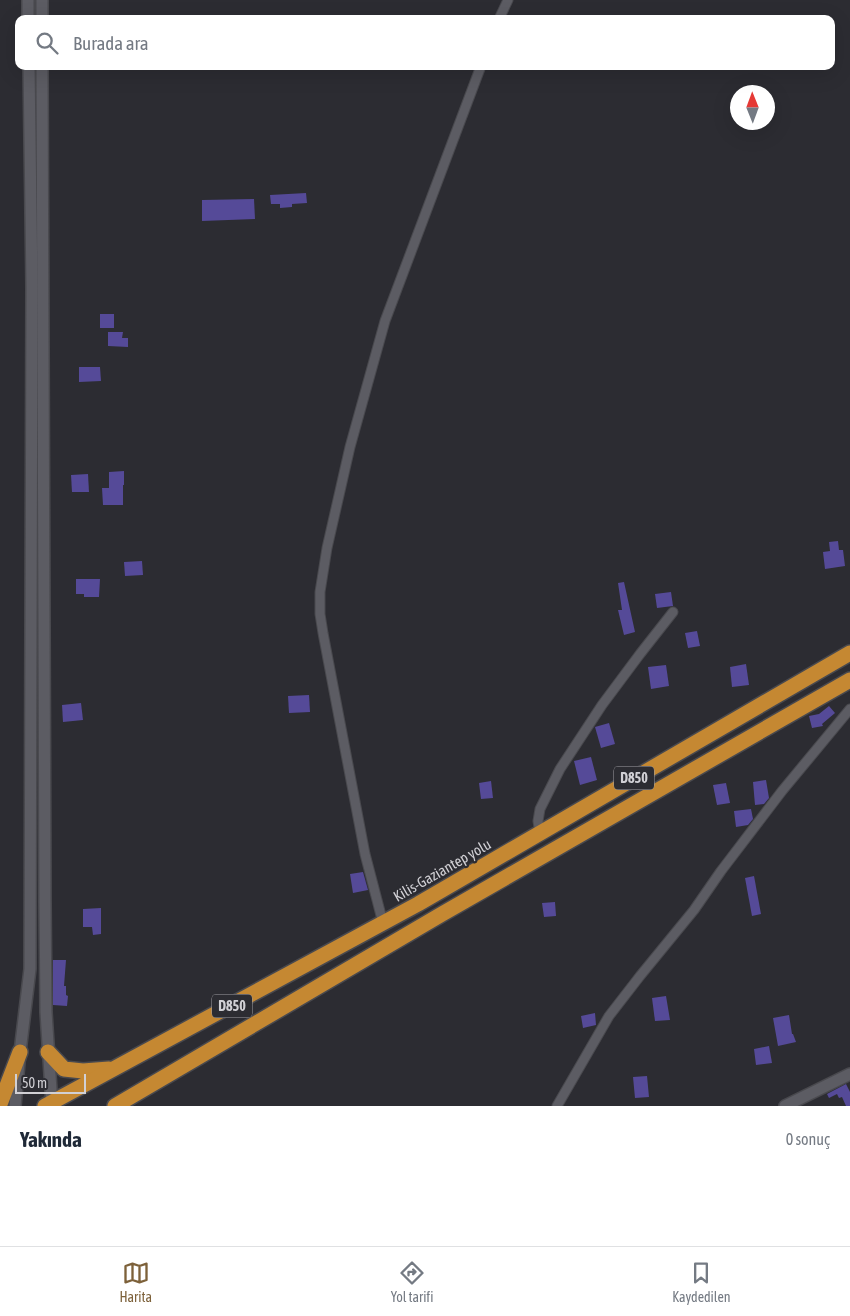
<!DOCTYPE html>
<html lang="tr">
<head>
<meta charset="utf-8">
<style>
  :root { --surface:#fff; --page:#f6f6f7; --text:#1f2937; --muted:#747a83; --line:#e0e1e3; --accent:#7d613a }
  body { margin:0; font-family:"Asap Condensed",sans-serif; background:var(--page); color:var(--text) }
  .compass { position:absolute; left:730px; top:85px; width:45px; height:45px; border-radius:50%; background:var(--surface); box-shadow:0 5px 20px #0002; rotate:359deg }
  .scale { position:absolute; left:15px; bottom:12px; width:71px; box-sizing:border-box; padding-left:5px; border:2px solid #d1d0d5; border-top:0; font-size:14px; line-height:18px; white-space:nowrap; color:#d1d0d5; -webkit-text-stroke:4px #2c2c32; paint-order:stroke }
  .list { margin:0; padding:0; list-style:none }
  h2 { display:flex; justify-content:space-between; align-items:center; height:65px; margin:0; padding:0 20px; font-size:21px }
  h2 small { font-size:16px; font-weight:400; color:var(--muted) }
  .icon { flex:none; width:28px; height:28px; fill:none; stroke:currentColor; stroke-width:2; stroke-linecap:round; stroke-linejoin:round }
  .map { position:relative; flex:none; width:850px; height:1106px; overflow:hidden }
  .search { position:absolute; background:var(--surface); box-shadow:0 5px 20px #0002; left:15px; right:15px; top:15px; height:55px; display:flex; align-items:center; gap:12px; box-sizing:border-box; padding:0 18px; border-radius:10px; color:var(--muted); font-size:19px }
  .sheet { height:140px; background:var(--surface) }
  nav { display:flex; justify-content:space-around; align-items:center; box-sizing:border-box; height:70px; border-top:1px solid var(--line); background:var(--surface); font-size:14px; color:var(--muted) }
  nav a { display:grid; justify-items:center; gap:2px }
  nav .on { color:var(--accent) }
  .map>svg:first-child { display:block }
  .building { fill:#554a98 }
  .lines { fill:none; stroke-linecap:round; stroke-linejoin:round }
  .street-casing { stroke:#49494e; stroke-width:11 }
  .secondary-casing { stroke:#49494e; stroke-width:14 }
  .highway-casing { stroke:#49494e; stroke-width:18 }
  .street { stroke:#5c5c63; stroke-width:9 }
  .secondary { stroke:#5c5c63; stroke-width:11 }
  .highway { stroke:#c58832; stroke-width:15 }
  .labels { text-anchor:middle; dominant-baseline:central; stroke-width:4.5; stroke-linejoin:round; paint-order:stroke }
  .shield { fill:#2c2c32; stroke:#a09fa4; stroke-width:1 }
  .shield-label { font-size:14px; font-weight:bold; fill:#d1d0d5 }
  .street-label { font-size:15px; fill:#d1d0d5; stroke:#2c2c32 }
</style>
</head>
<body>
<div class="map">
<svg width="850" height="1106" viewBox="0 0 850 1106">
  <rect width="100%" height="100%" fill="#2c2c32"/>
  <g class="building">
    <polygon points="306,193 307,203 292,204 292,207 280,208 280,204 271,204 270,195"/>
    <polygon points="254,199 255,219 202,221 202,200"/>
    <rect x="100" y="314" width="14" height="14"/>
    <polygon points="108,332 123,332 122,338 128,338 128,347 108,346"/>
    <polygon points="79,367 100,367 101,381 79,382"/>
    <polygon points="124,471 124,485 123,485 123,505 103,505 102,488 109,488 109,472"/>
    <polygon points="88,474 89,492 72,492 71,475"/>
    <polygon points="838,541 839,550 843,550 845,566 825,569 823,552 830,551 829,542"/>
    <polygon points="142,561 143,575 125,576 124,562"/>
    <polygon points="76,579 100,579 99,597 84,597 84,594 76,594"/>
    <polygon points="624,582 635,632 624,635 618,610 622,610 618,583"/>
    <polygon points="671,592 673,606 657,608 655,594"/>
    <polygon points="697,631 700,646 688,648 685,633"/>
    <polygon points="746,664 749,685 732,687 730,667"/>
    <polygon points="666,665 669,686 651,689 648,667"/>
    <polygon points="309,695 310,712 289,713 288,696"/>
    <polygon points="81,703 83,720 63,722 62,705"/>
    <polygon points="829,706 835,713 822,724 823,726 812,728 809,716 819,714"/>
    <polygon points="609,723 615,744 601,748 595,727"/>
    <polygon points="591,757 597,780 580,785 574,761"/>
    <polygon points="766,780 769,798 764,804 755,805 753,782"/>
    <polygon points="491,781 493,798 481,799 479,783"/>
    <polygon points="726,783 730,803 717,805 713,785"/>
    <polygon points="751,809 753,819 748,825 736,827 734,811"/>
    <polygon points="363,872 368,890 353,893 350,874"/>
    <polygon points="754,876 761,914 752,916 745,878"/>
    <polygon points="555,902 556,916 544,917 542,903"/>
    <polygon points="101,908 101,934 93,935 92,927 83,927 83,909"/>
    <polygon points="53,960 66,960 64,986 66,986 66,995 68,996 67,1006 53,1005"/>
    <polygon points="666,996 670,1020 655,1021 652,998"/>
    <polygon points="595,1013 596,1025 583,1028 581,1016"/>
    <polygon points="789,1015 792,1034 793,1034 796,1042 778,1046 773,1018"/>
    <polygon points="769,1046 772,1063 756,1065 754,1049"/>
    <polygon points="647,1076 649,1097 635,1098 633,1077"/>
    <polygon points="846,1084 850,1092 850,1106 846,1106 842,1097 839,1098 837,1094 829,1098 827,1094"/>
  </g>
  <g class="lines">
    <g class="street-casing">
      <g id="street">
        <polyline points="499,19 508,0"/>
        <polyline points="540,833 538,821 540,809 560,769 602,705 640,654 673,612"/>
        <polyline points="383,923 365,854 323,633 320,614 320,592 327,548 350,447 385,321 481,66"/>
        <polyline points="557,1106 609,1016 640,976 694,910 721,871 782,791 850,709"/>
      </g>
    </g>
    <g class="secondary-casing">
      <g id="secondary">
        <polyline points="28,0 28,19"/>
        <polyline points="42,0 42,19"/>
        <polyline points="42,66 45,903 46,1012 52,1106"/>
        <polyline points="15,1106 20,1052 30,969 32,287 29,66"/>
        <polyline points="785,1106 850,1074"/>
      </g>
    </g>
    <g class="highway-casing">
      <g id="highway">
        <polyline points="48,1052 64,1069 83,1071 109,1069"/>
        <polyline points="0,1104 20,1052"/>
        <polyline points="45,1106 418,904 850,653"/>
        <polyline points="115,1106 442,914 850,680"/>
      </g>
    </g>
    <use href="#street" class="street"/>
    <use href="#secondary" class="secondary"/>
    <use href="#highway" class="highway"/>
  </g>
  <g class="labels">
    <g class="shield">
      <rect x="614" y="766.5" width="40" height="23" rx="4"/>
      <rect x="212" y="994.5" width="40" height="23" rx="4"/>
    </g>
    <g class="shield-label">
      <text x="634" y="778">D850</text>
      <text x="232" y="1006">D850</text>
    </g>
    <g class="street-label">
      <text transform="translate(442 870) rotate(-30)">Kilis-Gaziantep yolu</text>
    </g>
  </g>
</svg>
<svg class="compass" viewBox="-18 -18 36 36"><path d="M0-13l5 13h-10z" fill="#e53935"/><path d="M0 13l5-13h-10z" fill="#747a83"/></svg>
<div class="scale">50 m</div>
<div class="search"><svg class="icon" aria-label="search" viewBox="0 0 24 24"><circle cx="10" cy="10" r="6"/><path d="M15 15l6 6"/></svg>Burada ara</div>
</div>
<section class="sheet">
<h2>Yakında<small>0 sonuç</small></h2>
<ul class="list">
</ul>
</section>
<nav>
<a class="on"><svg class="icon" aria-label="map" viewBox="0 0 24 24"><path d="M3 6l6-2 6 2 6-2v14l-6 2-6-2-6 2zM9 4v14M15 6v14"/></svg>Harita</a>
<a><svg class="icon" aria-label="directions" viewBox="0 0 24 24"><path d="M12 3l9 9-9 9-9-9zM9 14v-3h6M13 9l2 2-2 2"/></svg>Yol tarifi</a>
<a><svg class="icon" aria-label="saved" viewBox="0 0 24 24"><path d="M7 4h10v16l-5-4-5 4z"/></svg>Kaydedilen</a>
</nav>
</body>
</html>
